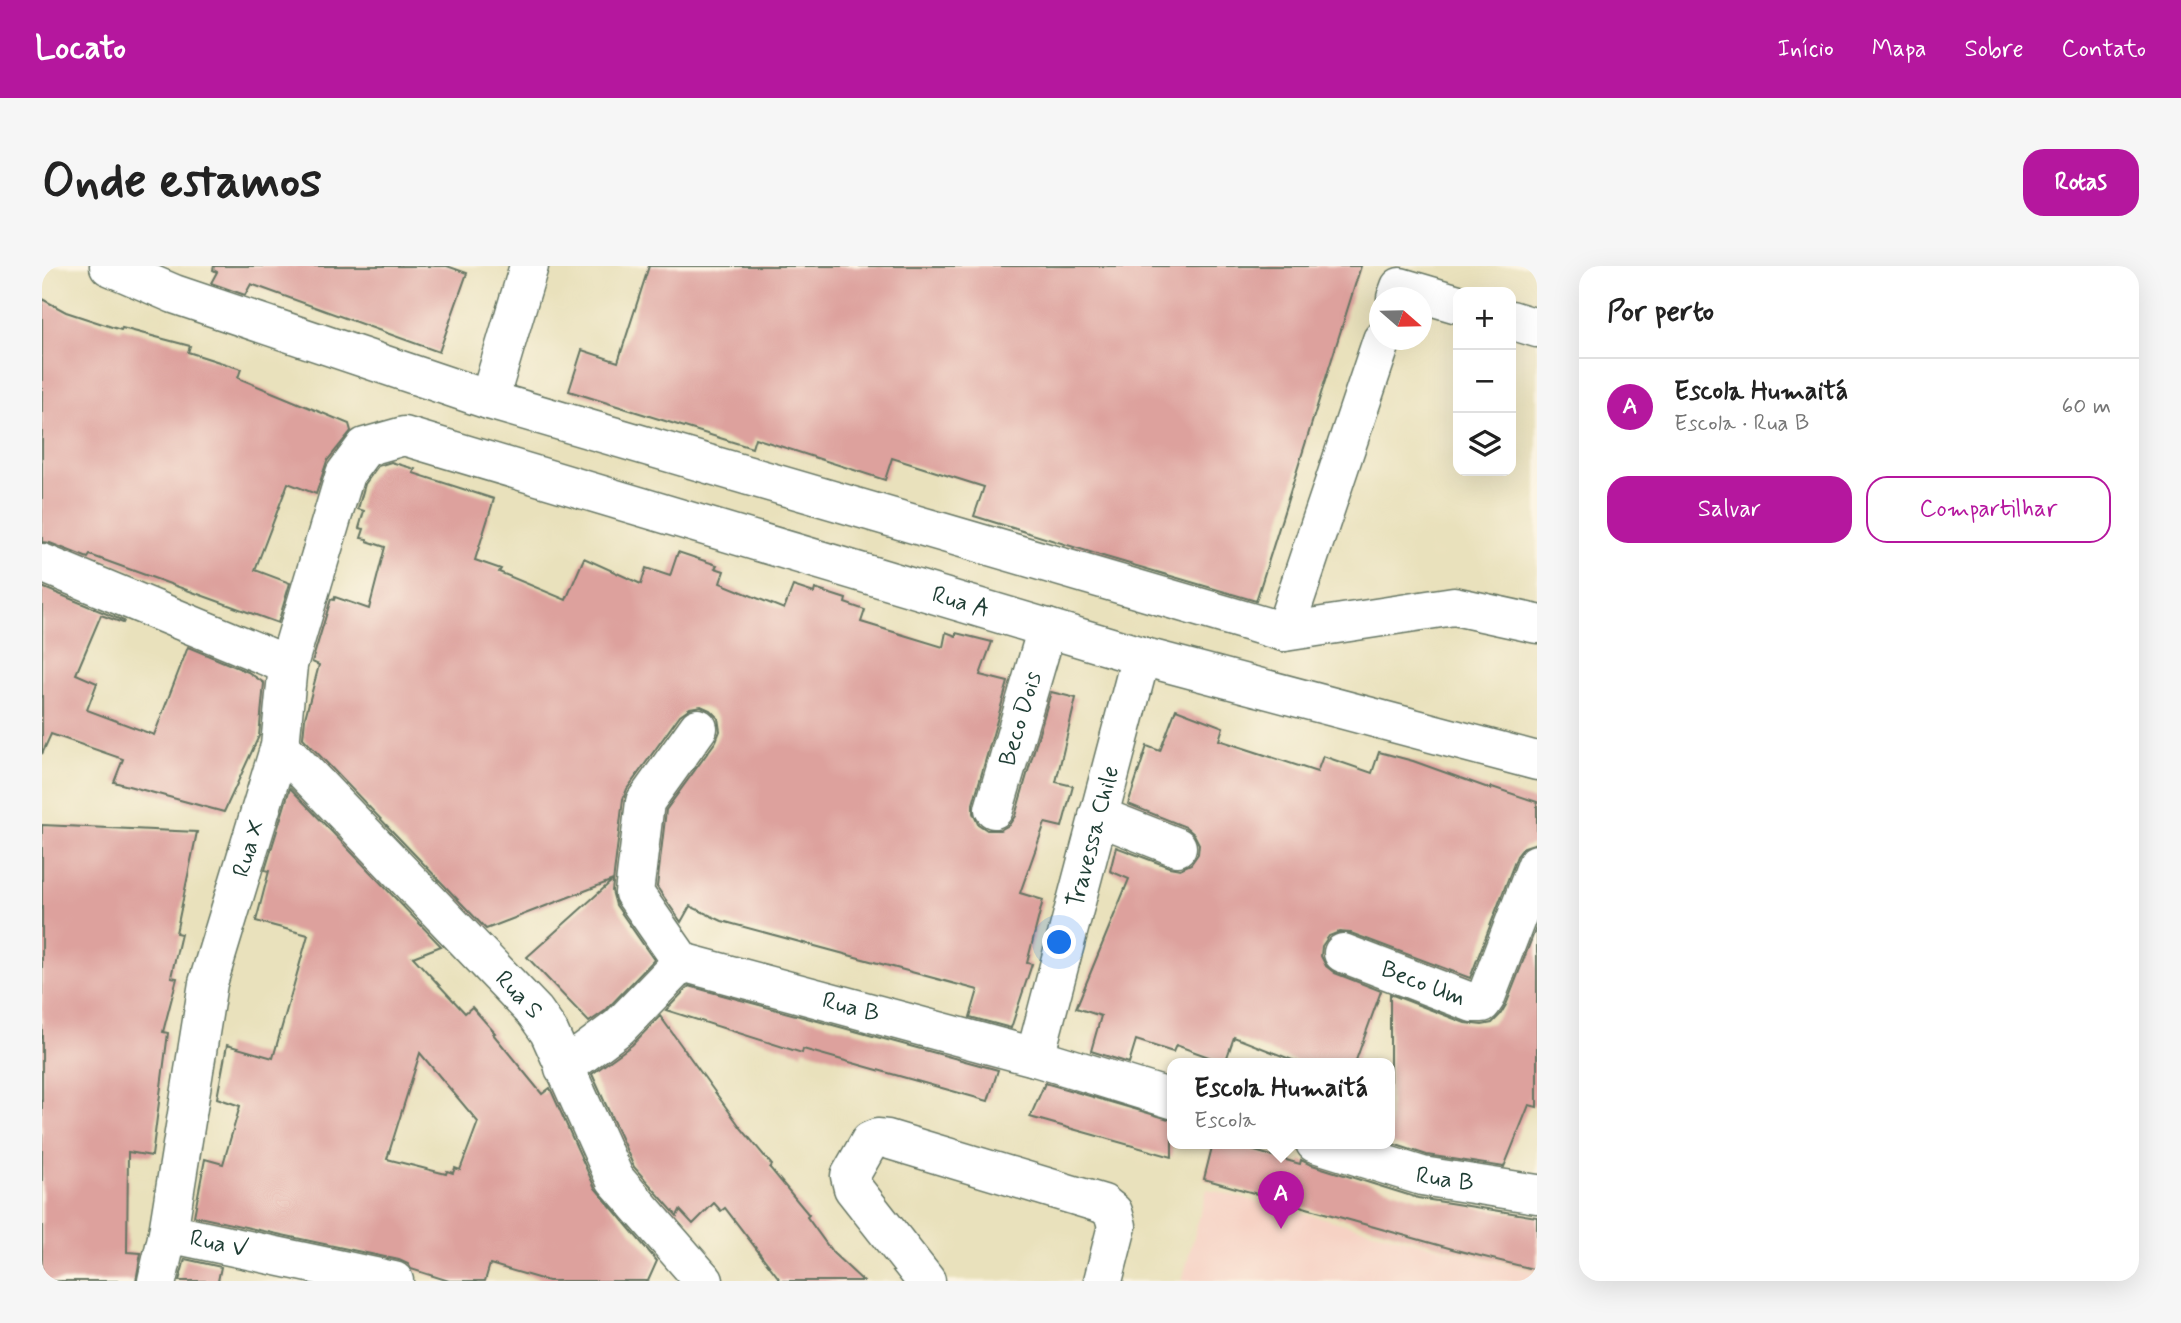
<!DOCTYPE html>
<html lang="pt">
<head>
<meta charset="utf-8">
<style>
  :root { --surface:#fff; --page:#f6f6f6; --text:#222; --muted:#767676; --line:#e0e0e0; --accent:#b5179e }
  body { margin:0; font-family:Mynerve,sans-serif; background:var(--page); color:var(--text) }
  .controls { position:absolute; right:21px; top:21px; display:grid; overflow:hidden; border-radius:14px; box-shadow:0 7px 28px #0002 }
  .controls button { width:63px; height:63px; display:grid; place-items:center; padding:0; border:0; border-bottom:2px solid var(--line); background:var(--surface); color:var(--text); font:35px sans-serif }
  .compass { position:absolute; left:1327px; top:21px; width:63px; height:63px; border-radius:50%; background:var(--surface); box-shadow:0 7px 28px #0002; rotate:110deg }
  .you { position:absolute; left:1018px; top:677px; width:24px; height:24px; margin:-18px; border:5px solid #fff; border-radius:50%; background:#1a73e8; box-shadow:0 0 0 10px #1a73e833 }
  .badge { display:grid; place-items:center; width:46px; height:46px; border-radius:50%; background:var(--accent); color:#fff; font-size:23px; font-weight:700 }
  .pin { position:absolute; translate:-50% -58px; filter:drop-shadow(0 2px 4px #0008) }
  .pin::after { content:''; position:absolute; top:37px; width:24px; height:21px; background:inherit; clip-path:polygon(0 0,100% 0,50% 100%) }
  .popup { position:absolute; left:1125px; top:792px; width:228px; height:91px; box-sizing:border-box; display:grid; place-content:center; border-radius:14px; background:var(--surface); filter:drop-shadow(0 2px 5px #0005); font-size:23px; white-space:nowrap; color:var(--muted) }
  .popup b { font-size:26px; color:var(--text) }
  .popup::after { content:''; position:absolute; left:50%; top:100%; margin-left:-14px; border:14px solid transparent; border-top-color:var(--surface) }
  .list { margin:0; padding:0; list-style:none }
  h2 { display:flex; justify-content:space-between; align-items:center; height:91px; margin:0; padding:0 28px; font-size:30px }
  h2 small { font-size:23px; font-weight:400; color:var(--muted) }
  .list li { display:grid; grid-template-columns:46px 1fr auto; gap:21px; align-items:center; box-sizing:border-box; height:98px; padding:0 28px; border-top:2px solid var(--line) }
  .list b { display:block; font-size:26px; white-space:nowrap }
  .list p { margin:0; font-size:23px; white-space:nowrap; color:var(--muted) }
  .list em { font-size:23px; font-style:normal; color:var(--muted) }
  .actions { display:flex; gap:14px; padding:21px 28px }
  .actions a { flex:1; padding:16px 0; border:2px solid var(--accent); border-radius:21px; text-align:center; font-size:24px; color:var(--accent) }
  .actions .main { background:var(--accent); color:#fff }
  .icon { flex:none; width:38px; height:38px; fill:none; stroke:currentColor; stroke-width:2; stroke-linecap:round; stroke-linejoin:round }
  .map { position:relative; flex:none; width:1495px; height:1015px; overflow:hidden; border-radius:21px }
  header { display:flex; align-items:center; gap:42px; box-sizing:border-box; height:98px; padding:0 35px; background:var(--accent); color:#fff }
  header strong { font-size:33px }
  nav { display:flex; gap:38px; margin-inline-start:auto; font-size:24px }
  .intro { display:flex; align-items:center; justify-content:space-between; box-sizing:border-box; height:168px; padding:0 42px }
  h1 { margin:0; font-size:49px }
  .button { padding:18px 32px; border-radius:21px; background:var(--accent); color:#fff; font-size:24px; font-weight:700 }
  main { display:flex; gap:42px; padding:0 42px }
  aside { flex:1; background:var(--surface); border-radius:21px; box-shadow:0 7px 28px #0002 }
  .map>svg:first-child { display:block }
  .built { fill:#f6d2c4 }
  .building { fill:#dda19d; fill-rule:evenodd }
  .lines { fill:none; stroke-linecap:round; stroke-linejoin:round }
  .minor-casing { stroke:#667664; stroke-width:41 }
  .minor { stroke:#fff; stroke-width:38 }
  .labels { text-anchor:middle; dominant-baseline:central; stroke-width:5; stroke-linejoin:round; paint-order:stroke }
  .street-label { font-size:24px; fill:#1f3d34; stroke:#fcf5e5 }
</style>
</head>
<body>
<header>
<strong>Locato</strong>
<nav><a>Início</a><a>Mapa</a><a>Sobre</a><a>Contato</a></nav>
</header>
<div class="intro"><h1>Onde estamos</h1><a class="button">Rotas</a></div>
<main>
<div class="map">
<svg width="1495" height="1015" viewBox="0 0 1495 1015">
  <rect width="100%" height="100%" fill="#fcf5e5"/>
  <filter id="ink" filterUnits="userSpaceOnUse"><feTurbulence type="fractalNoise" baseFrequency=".0143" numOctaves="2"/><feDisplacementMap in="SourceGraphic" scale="14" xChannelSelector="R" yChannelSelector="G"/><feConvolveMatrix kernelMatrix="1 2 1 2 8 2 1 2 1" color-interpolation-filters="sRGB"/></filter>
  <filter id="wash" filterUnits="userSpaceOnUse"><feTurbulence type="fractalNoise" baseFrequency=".00686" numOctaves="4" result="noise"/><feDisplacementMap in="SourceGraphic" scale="28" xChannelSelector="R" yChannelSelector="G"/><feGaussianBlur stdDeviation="1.57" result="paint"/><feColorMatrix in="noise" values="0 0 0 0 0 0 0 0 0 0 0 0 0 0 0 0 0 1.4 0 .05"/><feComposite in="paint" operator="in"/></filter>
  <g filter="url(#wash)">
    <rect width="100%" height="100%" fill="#e9e1bc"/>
    <polygon class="built" points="1165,923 1495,1006 1495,1015 1140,1015"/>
    <g id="blocks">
      <g class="building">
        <polygon points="172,0 405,0 425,7 397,86 209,18 203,29 169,17 175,6 171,4"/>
        <polygon points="607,0 1319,0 1214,335 1064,291 932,250 942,221 850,192 843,214 713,172 710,182 527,125 540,84 576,96"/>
        <polygon points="0,33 24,46 79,64 80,62 148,80 146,86 199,103 196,112 307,158 309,165 285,195 274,228 246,217 213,304 248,317 236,357 48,289 46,292 8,277 0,276"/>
        <polygon points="349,196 373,203 371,207 452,233 433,294 459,303 457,306 524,334 542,292 599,318 604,302 628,310 636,286 675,299 673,302 682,305 678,317 742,343 751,320 772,327 773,323 804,333 803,337 823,344 819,356 901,381 904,366 914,370 914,367 950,376 938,409 966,416 931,538 931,547 936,558 945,564 958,564 967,559 973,550 1009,426 1034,432 1014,516 1031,520 1020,561 1003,557 978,627 1001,634 985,697 990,698 969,762 928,751 936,724 680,655 648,640 639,656 615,621 624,544 674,475 678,465 676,452 668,444 659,440 648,442 638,449 585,523 581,533 570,625 574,639 612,694 563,745 547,756 485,691 571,614 444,663 261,472 263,452 277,399 270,396 289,333 292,334 293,331 327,343 343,281 325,275 325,273 319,272 322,263 317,262 322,245 316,243 323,218 336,200"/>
        <polygon points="0,321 82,355 81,357 59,349 34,408 55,417 45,444 112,469 146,381 206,406 222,417 217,470 182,546 72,516 81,493 9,468 0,488"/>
        <polygon points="1134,443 1181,461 1177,474 1275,506 1281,490 1330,507 1337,486 1371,495 1449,523 1450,521 1495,536 1495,577 1482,581 1475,590 1428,712 1309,667 1297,666 1287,670 1280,680 1279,690 1284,700 1293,707 1339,725 1313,797 1258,797 1192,771 1183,797 1134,779 1131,786 1094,774 1087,797 1049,785 1059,750 1034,742 1087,613 1068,605 1074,581 1127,601 1138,603 1149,598 1156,588 1157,578 1152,568 1144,561 1086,538 1105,480 1118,485"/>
        <path d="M 248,522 L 399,680 L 371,691 L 423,747 L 430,741 L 453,767 L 451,768 L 500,828 L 508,822 L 553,922 L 615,995 L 606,1015 L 506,1015 L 448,998 L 443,1015 L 407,1015 L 369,1003 L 366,998 L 357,994 L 152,950 L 163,893 L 181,898 L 198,840 L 175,832 L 185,779 L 231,792 L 266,669 L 214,655 L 227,605 L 223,604 ZM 378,787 L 436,856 L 418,904 L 413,902 L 411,907 L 405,905 L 404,908 L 345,893 Z"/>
        <polygon points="0,559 155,566 134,667 139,668 129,711 135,712 121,766 126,767 110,890 86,886 85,986 99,987 94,1015 0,1015"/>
        <polygon points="1495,659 1495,841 1487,839 1462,901 1385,889 1348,877 1348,728 1423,757 1440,759 1450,757 1458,749 1464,739"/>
        <polygon points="647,720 956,804 946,835 761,783 760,787 624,744"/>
        <polygon points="618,750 699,862 730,899 728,902 767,949 765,951 791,987 821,1015 739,1015 683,942 679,945 672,937 651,958 638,944 635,950 592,901 550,808 590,779"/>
        <polygon points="1003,817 1130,854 1130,891 988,851"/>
        <polygon points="1171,877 1203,877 1202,882 1258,898 1259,894 1267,898 1376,932 1495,951 1495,1004 1414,984 1162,913"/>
        <polygon points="143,993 179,1001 176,1015 137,1015"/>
      </g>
    </g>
  </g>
  <g filter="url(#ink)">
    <use href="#blocks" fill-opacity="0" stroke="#667664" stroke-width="2"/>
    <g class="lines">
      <g class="minor-casing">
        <g id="minor">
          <polyline points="67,0 132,28 447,134"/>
          <polyline points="487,0 447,134 1242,366 1412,340 1495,358"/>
          <polyline points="1354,32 1358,21 1416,38"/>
          <polyline points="1469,54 1495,62"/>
          <polyline points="0,297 246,399"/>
          <polyline points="1242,366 1340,74"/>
          <path id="s1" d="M 238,480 L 493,746 L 507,766 L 573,913 L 662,1015"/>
          <path id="s2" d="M 952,543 L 1005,362"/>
          <polyline points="1056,550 1135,581"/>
          <path id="s3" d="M 1301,687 L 1431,737 L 1440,737 L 1444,731 L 1495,598"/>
          <polyline points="640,696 592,627 603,536 656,462"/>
          <path id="s4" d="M 993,791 L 1099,390"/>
          <path id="s5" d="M 522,802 L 577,761 L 640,696 L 993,791 L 1130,833"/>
          <path id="s6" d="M 1273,877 L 1380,910 L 1495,928"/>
          <path id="s7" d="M 126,967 L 352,1015"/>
          <path id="s8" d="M 115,1015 L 126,967 L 166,717 L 238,480 L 246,399 L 303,208 L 323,181 L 362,170 L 1099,390 L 1495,495"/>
          <polyline points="884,1015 811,922 808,910 828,875 835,872 845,873 1061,938 1071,946 1075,960 1061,1015"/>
        </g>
      </g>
      <use href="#minor" class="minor"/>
    </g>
  </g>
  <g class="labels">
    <g class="street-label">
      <text stroke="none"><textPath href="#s8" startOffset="1486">Rua A</textPath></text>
      <text stroke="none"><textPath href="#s2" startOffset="94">Beco Dois</textPath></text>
      <text stroke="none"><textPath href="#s4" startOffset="228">Travessa Chile</textPath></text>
      <text stroke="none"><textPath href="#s8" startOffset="443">Rua X</textPath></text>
      <text stroke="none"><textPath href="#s3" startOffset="86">Beco Um</textPath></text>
      <text stroke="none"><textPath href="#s1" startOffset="345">Rua S</textPath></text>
      <text stroke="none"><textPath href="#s5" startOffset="334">Rua B</textPath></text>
      <text stroke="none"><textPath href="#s6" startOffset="135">Rua B</textPath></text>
      <text stroke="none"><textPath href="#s7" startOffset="52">Rua V</textPath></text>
    </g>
  </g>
</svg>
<div class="controls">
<button>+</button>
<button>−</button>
<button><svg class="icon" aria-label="layers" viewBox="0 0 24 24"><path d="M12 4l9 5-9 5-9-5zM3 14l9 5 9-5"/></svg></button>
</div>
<svg class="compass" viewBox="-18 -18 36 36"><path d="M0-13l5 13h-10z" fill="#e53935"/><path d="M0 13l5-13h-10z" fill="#767676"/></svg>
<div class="you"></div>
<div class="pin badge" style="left:1239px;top:963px">A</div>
<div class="popup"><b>Escola Humaitá</b>Escola</div>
</div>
<aside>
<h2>Por perto<small></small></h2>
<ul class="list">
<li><span class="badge">A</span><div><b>Escola Humaitá</b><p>Escola · Rua B</p></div><em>60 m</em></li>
</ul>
<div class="actions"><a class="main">Salvar</a><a>Compartilhar</a></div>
</aside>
</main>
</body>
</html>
